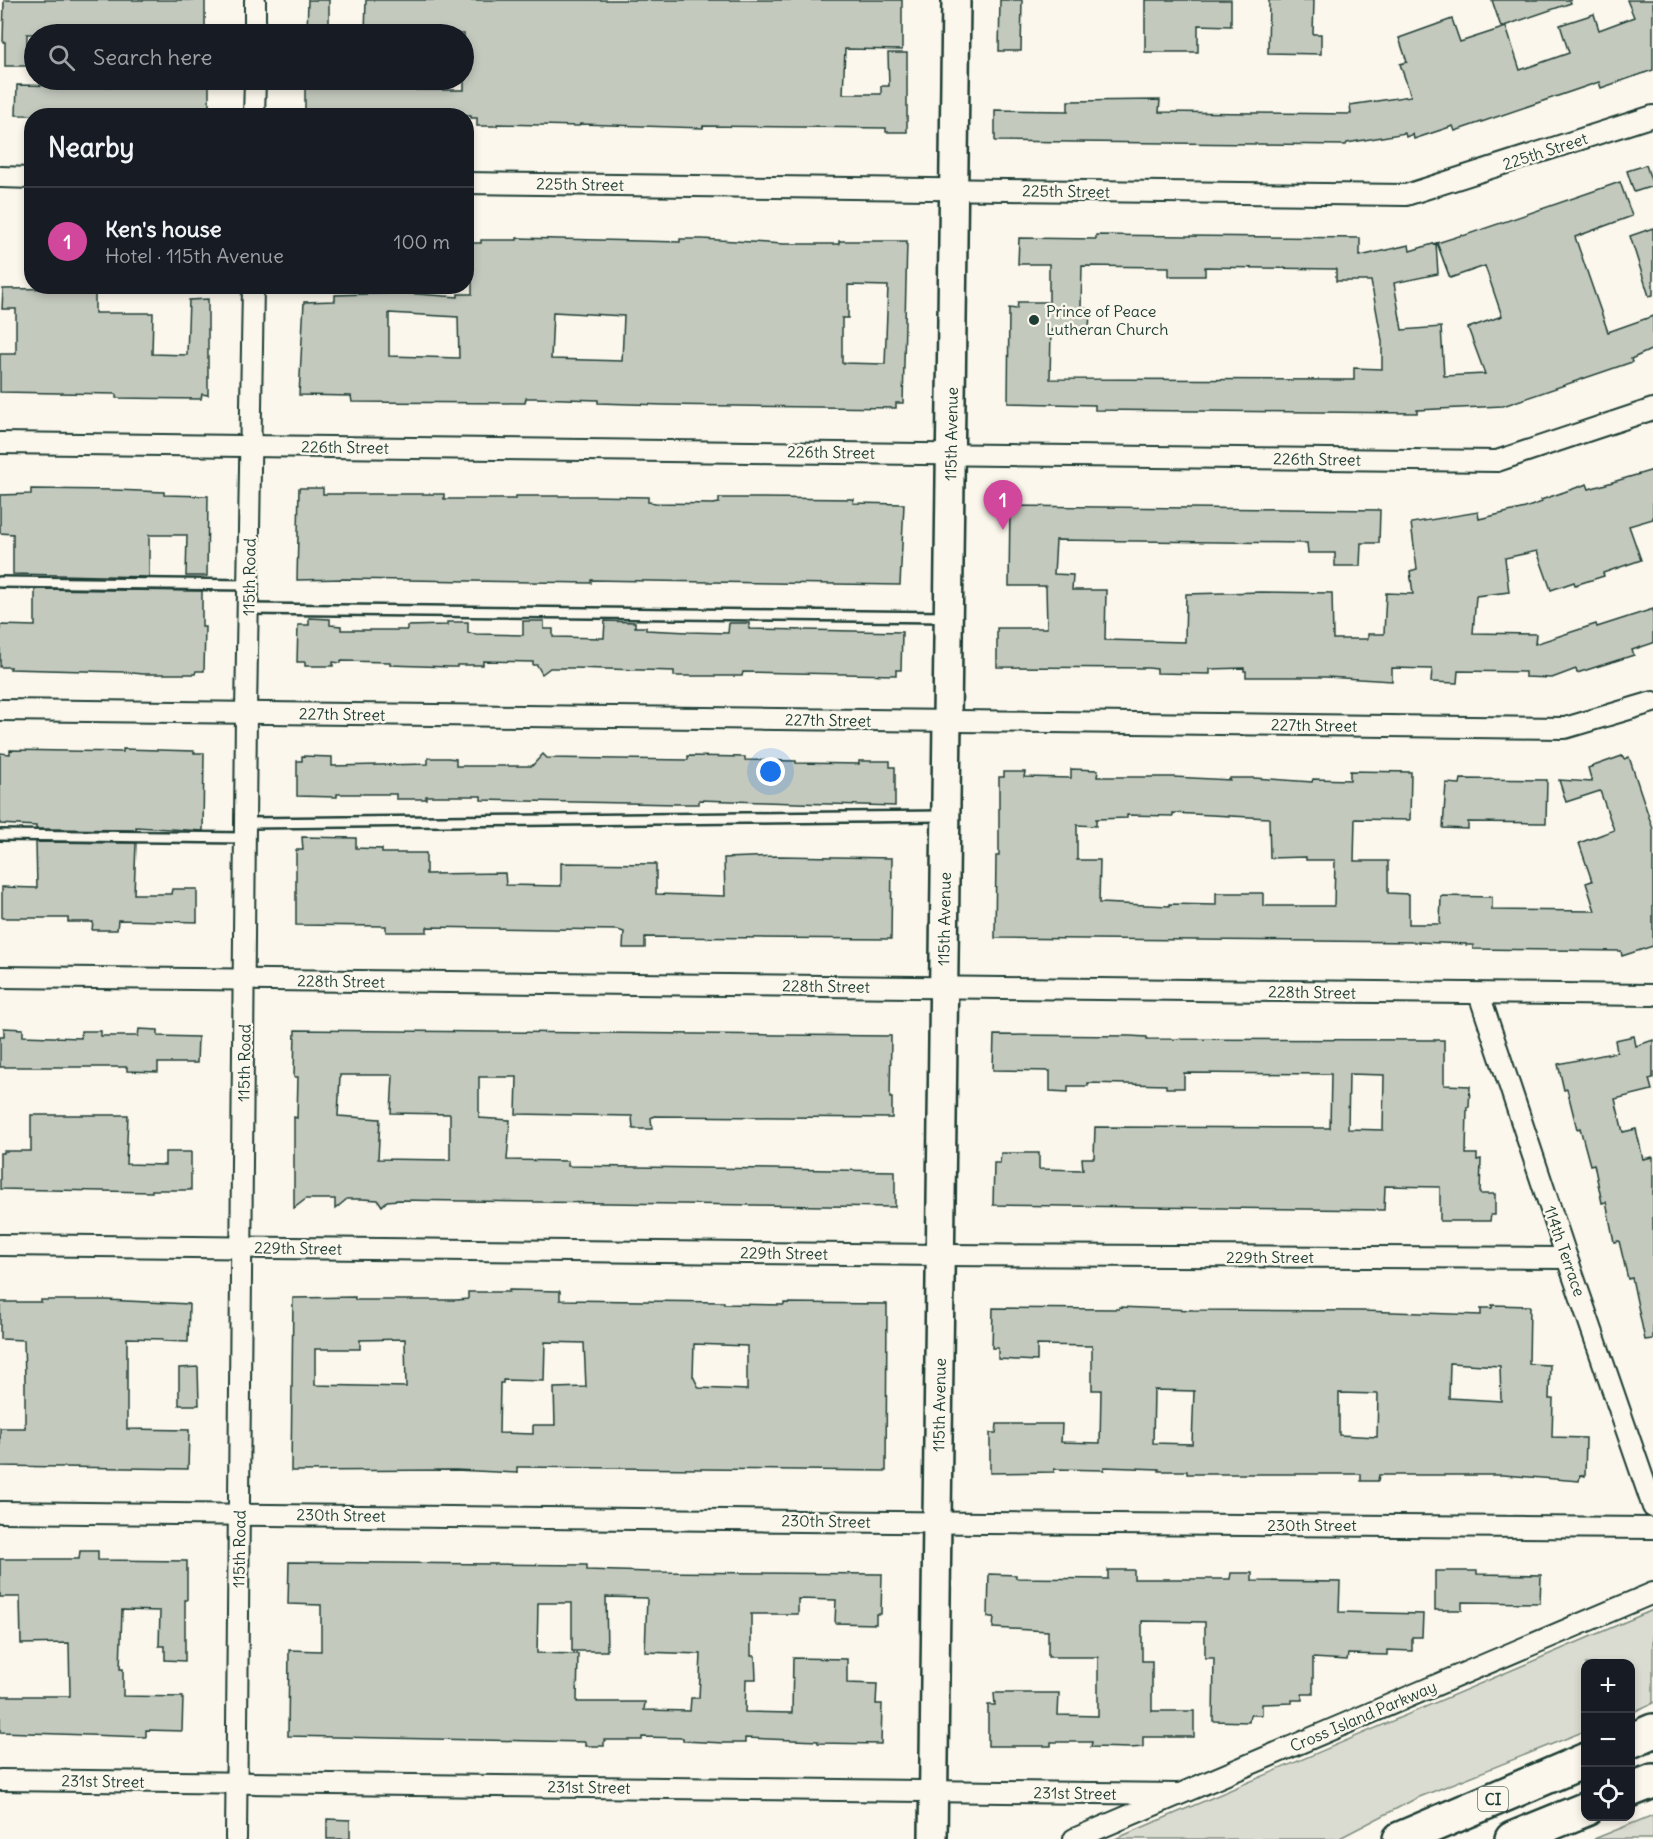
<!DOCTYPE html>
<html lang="en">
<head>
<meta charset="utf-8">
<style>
  :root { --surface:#171b24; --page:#20242c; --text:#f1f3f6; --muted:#9ea1a6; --line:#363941; --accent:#ea580c }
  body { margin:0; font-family:Delius,sans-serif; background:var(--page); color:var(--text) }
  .controls { position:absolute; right:18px; bottom:18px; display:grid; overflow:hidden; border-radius:12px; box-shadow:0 3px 9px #0003 }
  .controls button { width:54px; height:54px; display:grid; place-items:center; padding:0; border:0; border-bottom:2px solid var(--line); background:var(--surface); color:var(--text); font:30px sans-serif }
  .you { position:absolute; left:771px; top:772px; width:21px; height:21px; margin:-15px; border:4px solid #fff; border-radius:50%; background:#1a73e8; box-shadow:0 0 0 9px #1a73e833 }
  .badge { display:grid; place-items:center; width:39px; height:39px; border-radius:50%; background:var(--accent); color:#fff; font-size:20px; font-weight:700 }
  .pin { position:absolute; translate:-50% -50px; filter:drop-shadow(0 2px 3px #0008) }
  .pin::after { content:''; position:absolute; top:32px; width:21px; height:18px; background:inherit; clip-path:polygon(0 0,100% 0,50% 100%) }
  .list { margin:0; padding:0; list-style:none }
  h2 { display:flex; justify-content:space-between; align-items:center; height:78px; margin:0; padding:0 24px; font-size:26px }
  h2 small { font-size:20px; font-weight:400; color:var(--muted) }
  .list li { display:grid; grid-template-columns:39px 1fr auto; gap:18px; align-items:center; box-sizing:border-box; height:108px; padding:0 24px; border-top:2px solid var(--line) }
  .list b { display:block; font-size:22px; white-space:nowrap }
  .list p { margin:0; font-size:20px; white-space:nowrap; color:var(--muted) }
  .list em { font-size:20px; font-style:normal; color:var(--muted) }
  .icon { flex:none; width:33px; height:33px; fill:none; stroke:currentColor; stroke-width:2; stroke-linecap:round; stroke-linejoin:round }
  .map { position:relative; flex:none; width:1653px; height:1839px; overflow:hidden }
  .search { position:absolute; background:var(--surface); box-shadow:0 3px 9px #0003; left:24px; top:24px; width:450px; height:66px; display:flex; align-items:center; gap:15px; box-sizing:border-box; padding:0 21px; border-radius:33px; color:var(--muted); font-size:22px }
  .panel { position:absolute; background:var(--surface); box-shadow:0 3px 9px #0003; left:24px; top:108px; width:450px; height:186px; border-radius:24px }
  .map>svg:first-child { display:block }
  .green { fill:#dbdcd1; stroke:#7d8c82; stroke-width:1.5 }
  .building { fill:#c4c9be; stroke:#1f3d34; stroke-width:1.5; fill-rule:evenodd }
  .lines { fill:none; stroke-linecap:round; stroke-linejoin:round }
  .service-casing { stroke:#1f3d34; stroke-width:14 }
  .minor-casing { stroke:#1f3d34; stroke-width:24 }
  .secondary-casing { stroke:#1f3d34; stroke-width:32 }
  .motorway-casing { stroke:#1f3d34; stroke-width:38 }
  .service { stroke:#fbf7ec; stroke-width:9 }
  .minor { stroke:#fbf7ec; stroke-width:20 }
  .secondary { stroke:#fbf7ec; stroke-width:27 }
  .motorway { stroke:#fbf7ec; stroke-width:33 }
  .poi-dot { fill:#1f3d34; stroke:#fbf7ec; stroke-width:2 }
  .labels { text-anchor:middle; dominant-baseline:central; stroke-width:5; stroke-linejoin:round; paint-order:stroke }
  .shield { fill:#fbf7ec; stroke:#61756b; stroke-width:1.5 }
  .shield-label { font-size:15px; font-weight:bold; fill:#1f3d34 }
  .street-label { font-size:16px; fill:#1f3d34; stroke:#fbf7ec }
  .poi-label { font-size:16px; fill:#1f3d34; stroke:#fbf7ec; text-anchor:start }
</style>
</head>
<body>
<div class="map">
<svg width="1653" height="1839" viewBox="0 0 1653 1839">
  <rect width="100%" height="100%" fill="#fbf7ec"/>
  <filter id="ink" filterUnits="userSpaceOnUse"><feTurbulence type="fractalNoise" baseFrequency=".0167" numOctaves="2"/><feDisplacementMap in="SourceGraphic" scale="12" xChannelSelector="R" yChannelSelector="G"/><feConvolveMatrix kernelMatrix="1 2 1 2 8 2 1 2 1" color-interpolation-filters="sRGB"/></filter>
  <g filter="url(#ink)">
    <g class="green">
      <polygon points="1653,1610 1653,1703 1631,1713 1630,1664 1586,1664 1585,1731 1417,1798 1338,1839 1115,1839"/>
      <polygon points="1653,1815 1653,1839 1594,1839"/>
    </g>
    <g class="building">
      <polygon points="4,0 205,0 205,34 27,34 27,66 5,66 5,42 3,42"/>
      <polygon points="308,0 329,0 329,34 307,34"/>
      <polygon points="366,0 902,0 902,50 845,49 843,94 881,94 881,86 889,86 888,53 907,53 907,132 886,132 886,128 703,126 703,128 580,124 579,126 497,124 497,126 477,126 477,118 471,118 471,116 305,116 305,80 374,80 374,83 416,83 416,90 464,90 464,34 365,34"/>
      <polygon points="1000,0 1022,0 1021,51 999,51"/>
      <polygon points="1145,0 1231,0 1231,26 1198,25 1198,52 1145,52"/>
      <polygon points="1269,0 1314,0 1313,34 1321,34 1321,54 1268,53"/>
      <polygon points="1492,0 1570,0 1571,3 1501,27"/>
      <polygon points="1627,0 1653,0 1653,70 1601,88 1599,82 1455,131 1453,126 1414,139 1413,134 1406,137 1405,133 1347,143 1346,145 995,141 995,110 1068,111 1068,101 1160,100 1159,112 1351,114 1350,105 1411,96 1400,64 1407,62 1399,38 1452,19 1460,42 1506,27 1520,70 1569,53 1560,25 1594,14 1599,30 1634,17"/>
      <polygon points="143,80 209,80 209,116 16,115 17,85 143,87"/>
      <polygon points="1646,165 1653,186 1634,192 1627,171"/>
      <path d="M 1620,182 L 1632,216 L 1575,237 L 1608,332 L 1653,316 L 1653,349 L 1631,359 L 1632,362 L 1503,406 L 1417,410 L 1417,413 L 1095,410 L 1095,405 L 1008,403 L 1009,308 L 1017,309 L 1018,302 L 1049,302 L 1049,264 L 1018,264 L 1019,238 L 1096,239 L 1096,235 L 1360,238 L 1360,256 L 1409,245 L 1410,251 L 1436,243 L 1438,274 L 1394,283 L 1402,330 L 1441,327 L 1444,376 L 1485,374 L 1468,328 L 1502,316 L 1485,266 L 1450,278 L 1437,243 L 1462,235 L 1463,236 ZM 1082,266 L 1169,267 L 1169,276 L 1205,276 L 1205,267 L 1336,269 L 1336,281 L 1371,281 L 1382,341 L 1382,369 L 1354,368 L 1354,380 L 1050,379 L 1051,330 L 1089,332 L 1090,309 L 1081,308 Z"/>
      <polygon points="1653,228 1653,295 1649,296 1630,236"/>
      <path d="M 517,238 L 680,242 L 680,239 L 702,239 L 784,244 L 839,244 L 839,241 L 907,241 L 903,403 L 896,403 L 896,408 L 664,405 L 598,403 L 598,400 L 534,398 L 526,398 L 525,403 L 352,402 L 351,396 L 299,395 L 304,302 L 335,301 L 335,295 L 403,293 L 458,297 L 458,294 L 472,294 L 472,243 L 481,243 L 481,240 L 517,240 ZM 848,285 L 888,286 L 885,364 L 842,363 L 842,318 L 848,318 ZM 553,312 L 624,316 L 622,361 L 551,359 ZM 389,313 L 458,317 L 459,358 L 389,356 Z"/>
      <polygon points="95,288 95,313 153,313 152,354 187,355 189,300 208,299 208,395 202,394 201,399 116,398 116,394 0,392 0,354 16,354 16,309 2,309 3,289"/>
      <polygon points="1653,470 1653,519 1629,526 1641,560 1603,573 1604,576 1575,585 1574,582 1551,590 1537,551 1505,558 1509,592 1476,596 1473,633 1536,634 1535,644 1596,624 1597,627 1653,609 1653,643 1632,650 1634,655 1577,673 1576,669 1552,678 1525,677 1525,672 1458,671 1457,683 1431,682 1432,669 1392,668 1392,681 1326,677 1246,677 1246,671 1244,671 1244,668 1210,669 1210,674 1157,673 1157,669 1148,668 997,667 997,628 1047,628 1046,586 1009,586 1010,506 1380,510 1379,543 1361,543 1360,566 1335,566 1335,553 1308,553 1307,543 1056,540 1054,574 1073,575 1072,590 1106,590 1105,640 1185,642 1186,594 1261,592 1332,593 1333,639 1368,639 1368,634 1384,634 1386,593 1413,594 1410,571 1417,569 1411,523 1478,512 1479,519 1525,508 1542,502 1541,500 1587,484 1589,489"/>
      <polygon points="299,488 323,488 323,494 444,494 444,499 516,499 516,496 591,496 648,497 648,502 656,503 713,504 719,503 719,498 761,498 854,499 853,503 904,504 900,585 591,580 591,583 345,579 297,580"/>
      <polygon points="31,489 115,490 164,492 164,495 208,496 207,576 186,576 187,535 149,535 149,577 13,574 13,534 0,533 0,495 31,494"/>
      <polygon points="35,589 202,591 202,627 205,627 204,671 196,671 195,674 143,674 123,672 10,669 11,667 0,667 0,625 35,626"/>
      <polygon points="309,618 330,619 330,625 341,626 341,630 407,630 407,626 447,625 447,622 468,622 468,633 476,634 523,635 523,621 544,621 544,629 553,629 553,637 604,638 605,621 635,622 635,627 646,627 646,630 688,632 728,633 729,623 749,623 749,629 902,632 901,670 896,670 896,675 743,672 742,676 674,676 674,671 573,668 550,668 542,674 537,665 533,665 533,662 483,661 483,665 457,665 457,667 450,667 390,665 390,662 341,661 341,663 333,662 333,666 305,666 305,662 297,662 298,625 309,625"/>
      <polygon points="123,749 194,751 194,753 204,753 203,831 136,827 136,830 36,829 36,826 0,824 0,753 10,754 10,750 123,752"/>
      <polygon points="543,754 547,758 688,760 688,756 745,757 745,760 796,761 796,763 859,764 859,761 890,761 890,767 895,767 895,806 699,800 699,804 677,804 481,800 481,796 426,796 426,799 396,799 396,794 337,794 337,797 297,796 297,761 302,761 302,756 332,757 332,766 428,764 428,758 448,758 456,759 456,766 532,766"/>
      <path d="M 1622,756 L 1624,759 L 1629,757 L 1653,829 L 1653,946 L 1622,956 L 1621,951 L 1473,949 L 1473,945 L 1466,945 L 1466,944 L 1417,942 L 995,938 L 996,856 L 999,856 L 999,777 L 1004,777 L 1004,772 L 1025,772 L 1024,777 L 1071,778 L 1071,769 L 1098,770 L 1097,777 L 1173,777 L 1230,780 L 1230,778 L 1254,778 L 1312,782 L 1313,779 L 1350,780 L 1350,771 L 1411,772 L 1410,820 L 1355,819 L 1354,861 L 1388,861 L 1388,893 L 1409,894 L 1409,924 L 1440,924 L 1441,896 L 1492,897 L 1492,910 L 1595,911 L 1586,883 L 1592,881 L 1579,843 L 1614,830 L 1600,791 L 1566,802 L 1559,780 L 1592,782 L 1588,768 ZM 1173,813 L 1269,818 L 1270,858 L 1306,857 L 1306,860 L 1335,860 L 1334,906 L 1263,906 L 1263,893 L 1216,893 L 1216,905 L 1169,904 L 1169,906 L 1099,903 L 1100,860 L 1077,860 L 1077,825 L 1096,826 L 1096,819 L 1127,818 L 1127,815 L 1173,816 Z"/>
      <polygon points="1461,779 1547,780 1546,823 1468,822 1468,829 1443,828 1446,783 1460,784"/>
      <polygon points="302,837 356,838 356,848 382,849 382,853 426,853 426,874 505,873 506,885 561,886 561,863 656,864 656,894 725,896 724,858 779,856 892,858 891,939 645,937 645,948 623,948 624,932 618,930 427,927 427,932 386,932 386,926 296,925 296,850 303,850"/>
      <polygon points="36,842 136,843 134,894 171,894 172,889 197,889 197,922 118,920 117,930 92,930 93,922 68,922 68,918 2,918 2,887 37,888"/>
      <polygon points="4,1028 23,1029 23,1036 81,1038 81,1031 101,1031 101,1036 138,1036 139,1029 158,1030 158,1036 198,1037 197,1063 158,1063 158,1072 127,1071 127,1067 0,1067 0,1037 4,1037"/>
      <path d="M 295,1030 L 891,1036 L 890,1098 L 892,1098 L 892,1118 L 654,1116 L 651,1118 L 652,1129 L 633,1129 L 632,1116 L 516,1114 L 517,1077 L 479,1077 L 479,1118 L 510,1120 L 507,1160 L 568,1161 L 568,1166 L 895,1171 L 895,1207 L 398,1200 L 387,1201 L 382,1206 L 378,1200 L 362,1199 L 347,1199 L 335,1209 L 335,1199 L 306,1199 L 294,1208 L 294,1117 L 297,1118 L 298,1077 L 294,1077 ZM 340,1075 L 393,1075 L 391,1113 L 450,1114 L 450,1160 L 378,1159 L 380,1119 L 338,1116 Z"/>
      <path d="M 994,1035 L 1129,1036 L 1147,1037 L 1147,1039 L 1444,1040 L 1444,1085 L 1470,1086 L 1469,1107 L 1467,1107 L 1466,1154 L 1477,1154 L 1477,1160 L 1481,1159 L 1480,1194 L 1495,1194 L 1495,1215 L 1491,1215 L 1490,1221 L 1440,1221 L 1440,1187 L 1385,1186 L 1384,1210 L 993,1205 L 994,1163 L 1000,1163 L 1001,1153 L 1039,1153 L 1039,1169 L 1083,1170 L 1082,1158 L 1094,1158 L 1095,1127 L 1330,1128 L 1331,1074 L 1184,1073 L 1184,1088 L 1166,1088 L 1166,1085 L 1088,1083 L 1088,1086 L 1068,1086 L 1068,1092 L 1050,1091 L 1050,1071 L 993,1070 ZM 1349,1074 L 1384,1075 L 1383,1130 L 1348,1129 Z"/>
      <polygon points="1634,1036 1636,1046 1653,1040 1653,1078 1649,1079 1652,1090 1615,1099 1623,1132 1636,1129 1643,1159 1653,1157 1653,1339 1645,1340 1632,1278 1628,1279 1619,1241 1614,1242 1606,1202 1602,1203 1594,1164 1590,1165 1580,1128 1577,1129 1567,1089 1564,1090 1558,1064 1617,1052 1615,1040"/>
      <polygon points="31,1115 128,1115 126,1164 165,1165 165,1152 191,1152 191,1190 152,1190 152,1192 0,1189 0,1153 4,1153 4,1151 31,1151"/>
      <path d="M 509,1290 L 560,1291 L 560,1300 L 724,1302 L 724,1304 L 784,1305 L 784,1303 L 887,1304 L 886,1471 L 522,1467 L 517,1467 L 517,1473 L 455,1470 L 291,1471 L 293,1298 L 355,1297 L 355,1300 L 457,1300 L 468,1299 L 468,1292 L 509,1292 ZM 405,1339 L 406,1387 L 315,1385 L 315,1349 L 360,1349 L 360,1340 ZM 545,1342 L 584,1343 L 586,1387 L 554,1388 L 555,1425 L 533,1425 L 533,1434 L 499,1433 L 500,1383 L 503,1383 L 503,1380 L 544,1381 ZM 694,1344 L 747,1346 L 747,1390 L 699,1388 L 693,1376 Z"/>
      <polygon points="41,1300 106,1300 189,1304 188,1342 163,1341 163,1339 127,1338 127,1429 189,1430 188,1469 0,1466 0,1428 25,1428 25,1380 24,1340 0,1339 0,1302 41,1302"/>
      <path d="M 1492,1305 L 1530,1306 L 1529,1364 L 1550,1365 L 1549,1399 L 1553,1399 L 1552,1437 L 1586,1438 L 1585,1476 L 1580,1475 L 1579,1481 L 1503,1475 L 1379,1475 L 1378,1481 L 1361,1481 L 1361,1474 L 1187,1474 L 1187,1471 L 1159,1471 L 1159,1469 L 1104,1467 L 1104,1470 L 1054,1469 L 1054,1472 L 990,1473 L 990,1433 L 996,1433 L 997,1424 L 1062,1424 L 1061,1442 L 1100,1443 L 1101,1390 L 1092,1390 L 1092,1346 L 1037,1345 L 1037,1361 L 998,1359 L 998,1348 L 992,1348 L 993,1308 L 1119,1309 L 1119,1307 L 1193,1310 L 1362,1311 L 1481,1315 L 1481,1308 L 1492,1308 ZM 1450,1363 L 1500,1366 L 1501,1401 L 1449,1398 ZM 1154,1390 L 1194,1391 L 1192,1444 L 1153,1443 ZM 1339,1393 L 1378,1394 L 1377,1437 L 1339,1435 Z"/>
      <polygon points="198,1367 199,1405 179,1405 179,1368"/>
      <polygon points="80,1551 98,1551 98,1560 187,1561 187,1600 185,1600 185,1661 165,1660 165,1646 159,1646 160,1611 122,1610 120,1669 123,1669 123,1696 183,1697 182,1731 146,1730 146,1737 0,1732 0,1696 70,1696 69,1643 21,1644 20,1597 0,1597 0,1559 79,1559"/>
      <path d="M 289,1562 L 587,1565 L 587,1570 L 650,1572 L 882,1574 L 881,1614 L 876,1614 L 876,1624 L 835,1623 L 836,1600 L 798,1599 L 798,1614 L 751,1614 L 751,1656 L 755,1656 L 756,1679 L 746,1679 L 745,1712 L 792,1713 L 793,1658 L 847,1659 L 847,1683 L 877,1684 L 876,1704 L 882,1704 L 881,1744 L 818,1743 L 818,1741 L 745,1738 L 745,1743 L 724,1743 L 683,1741 L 683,1738 L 642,1737 L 642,1740 L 604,1740 L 604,1746 L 585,1746 L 585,1742 L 288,1736 L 289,1650 L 321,1651 L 321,1605 L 288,1604 ZM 606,1597 L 647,1598 L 645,1652 L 701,1654 L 699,1698 L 691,1698 L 690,1711 L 644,1710 L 645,1702 L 577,1702 L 578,1654 L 537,1653 L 538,1603 L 572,1603 L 572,1651 L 607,1651 Z"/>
      <polygon points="1108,1570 1134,1570 1134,1579 1230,1579 1231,1573 1252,1573 1252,1581 1340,1582 1339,1612 1423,1614 1422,1637 1412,1637 1412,1651 1387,1650 1387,1655 1348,1654 1347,1660 1313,1658 1313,1694 1302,1694 1302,1700 1292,1700 1292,1703 1262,1704 1262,1715 1250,1715 1249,1722 1213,1721 1214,1658 1205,1658 1205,1622 1142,1621 1142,1661 1152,1661 1152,1711 1194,1711 1194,1737 1143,1737 1143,1747 1131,1748 1091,1747 1092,1742 1051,1742 1051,1746 988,1746 988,1705 995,1705 994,1693 1059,1693 1058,1715 1098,1716 1098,1657 1048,1657 1048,1631 993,1628 994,1617 988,1617 989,1574 1016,1575 1016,1578 1108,1579"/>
      <polygon points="1435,1571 1477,1571 1477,1574 1541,1575 1540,1603 1462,1602 1462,1610 1435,1610"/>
      <polygon points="327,1819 350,1820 350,1839 327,1839"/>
    </g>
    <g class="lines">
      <g class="service-casing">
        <g id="service">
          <polyline points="0,582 249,585"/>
          <polyline points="248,609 945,617"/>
          <polyline points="245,823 943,816"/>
          <polyline points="0,835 245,838"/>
        </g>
      </g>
      <g class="minor-casing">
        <g id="minor">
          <polyline points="255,34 255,0"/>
          <polyline points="254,116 255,80"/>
          <polyline points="0,177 32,178"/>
          <polyline points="466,183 1406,195 1653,116"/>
          <polyline points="0,443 1497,461 1653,409"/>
          <polyline points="0,710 1565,728 1653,702"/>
          <polyline points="0,977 1653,995"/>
          <polyline points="1479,994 1567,1258 1653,1507"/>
          <polyline points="0,1245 941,1255 1567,1258"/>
          <polyline points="0,1512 986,1523 1653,1528"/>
          <polyline points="0,1780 1179,1794"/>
          <polyline points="236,1839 246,712 253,286"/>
          <polyline points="1074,1839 1653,1593"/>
        </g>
      </g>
      <g class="secondary-casing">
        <polyline id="secondary" points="933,1839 956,0"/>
      </g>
      <g class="motorway-casing">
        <g id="motorway">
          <polyline points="1630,1741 1653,1731"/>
          <polyline points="1630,1790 1653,1781"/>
          <polyline points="1400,1839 1586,1760"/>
          <polyline points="1512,1839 1586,1809"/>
        </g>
      </g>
      <use href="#service" class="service"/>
      <use href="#minor" class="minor"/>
      <use href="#secondary" class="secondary"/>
      <use href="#motorway" class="motorway"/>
    </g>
  </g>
  <circle class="poi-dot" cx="1034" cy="320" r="6"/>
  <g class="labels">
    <rect class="shield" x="1478" y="1787" width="30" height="24" rx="4.5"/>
    <g class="shield-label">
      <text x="1493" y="1799">CI</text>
    </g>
    <g class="street-label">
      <text transform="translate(1545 151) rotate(-18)">225th Street</text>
      <text transform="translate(580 184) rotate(1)">225th Street</text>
      <text transform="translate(1066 191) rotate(1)">225th Street</text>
      <text transform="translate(951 434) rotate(-89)">115th Avenue</text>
      <text transform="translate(345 447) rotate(1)">226th Street</text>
      <text transform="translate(831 452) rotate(1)">226th Street</text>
      <text transform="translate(1317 459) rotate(1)">226th Street</text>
      <text transform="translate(249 577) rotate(-89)">115th Road</text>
      <text transform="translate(342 714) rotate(1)">227th Street</text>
      <text transform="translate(828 720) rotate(1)">227th Street</text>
      <text transform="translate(1314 725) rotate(1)">227th Street</text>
      <text transform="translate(944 919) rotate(-89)">115th Avenue</text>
      <text transform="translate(341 981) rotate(1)">228th Street</text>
      <text transform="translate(826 986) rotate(1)">228th Street</text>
      <text transform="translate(1312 992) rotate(1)">228th Street</text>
      <text transform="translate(244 1063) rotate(-89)">115th Road</text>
      <text transform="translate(298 1248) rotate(1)">229th Street</text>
      <text transform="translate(1565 1251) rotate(71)">114th Terrace</text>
      <text transform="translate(784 1253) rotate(1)">229th Street</text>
      <text x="1270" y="1257">229th Street</text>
      <text transform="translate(939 1405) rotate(-89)">115th Avenue</text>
      <text transform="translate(341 1515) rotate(1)">230th Street</text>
      <text transform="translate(826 1521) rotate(1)">230th Street</text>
      <text x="1312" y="1525">230th Street</text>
      <text transform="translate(239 1549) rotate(-89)">115th Road</text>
      <text transform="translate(1363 1716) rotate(-23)">Cross Island Parkway</text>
      <text transform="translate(103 1781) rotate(1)">231st Street</text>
      <text transform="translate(589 1787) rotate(1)">231st Street</text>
      <text transform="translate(1075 1793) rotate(1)">231st Street</text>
    </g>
    <g class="poi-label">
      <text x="1046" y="311">Prince of Peace<tspan x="1046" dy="18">Lutheran Church</tspan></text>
    </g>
  </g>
</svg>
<div class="controls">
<button>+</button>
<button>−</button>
<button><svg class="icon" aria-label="locate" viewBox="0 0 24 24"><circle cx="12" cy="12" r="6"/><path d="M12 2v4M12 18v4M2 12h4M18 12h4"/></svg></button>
</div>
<div class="you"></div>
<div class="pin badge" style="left:1003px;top:530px;background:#d1479c">1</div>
<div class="search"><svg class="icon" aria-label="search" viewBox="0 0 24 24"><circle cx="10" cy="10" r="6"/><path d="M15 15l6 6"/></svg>Search here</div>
<section class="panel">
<h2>Nearby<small></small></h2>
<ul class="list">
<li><span class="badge" style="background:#d1479c">1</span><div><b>Ken's house</b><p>Hotel · 115th Avenue</p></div><em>100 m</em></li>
</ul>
</section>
</div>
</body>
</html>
